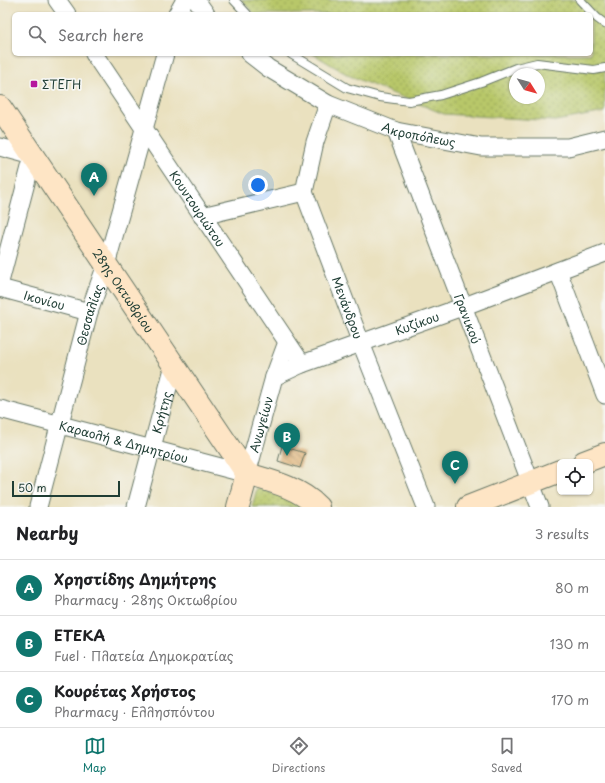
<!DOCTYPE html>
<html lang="en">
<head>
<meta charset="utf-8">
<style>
  :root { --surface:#fff; --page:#f2f2f2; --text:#202124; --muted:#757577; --line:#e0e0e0; --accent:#0f766e }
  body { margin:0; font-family:"Playpen Sans",sans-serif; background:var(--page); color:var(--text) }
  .controls { position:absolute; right:12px; bottom:12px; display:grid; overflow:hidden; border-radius:6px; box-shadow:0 1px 3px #0004 }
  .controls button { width:36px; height:36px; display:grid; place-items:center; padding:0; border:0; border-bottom:1px solid var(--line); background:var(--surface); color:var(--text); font:20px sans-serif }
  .compass { position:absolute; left:509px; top:68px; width:36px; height:36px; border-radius:50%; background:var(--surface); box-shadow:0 1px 3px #0004; rotate:127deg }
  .scale { position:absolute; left:12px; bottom:10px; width:108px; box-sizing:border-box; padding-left:4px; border:2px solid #1f3d34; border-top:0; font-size:11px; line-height:14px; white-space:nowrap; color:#1f3d34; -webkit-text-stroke:3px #f6f6f2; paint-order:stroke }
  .you { position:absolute; left:258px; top:185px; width:14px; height:14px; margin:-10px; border:3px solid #fff; border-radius:50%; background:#1a73e8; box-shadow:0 0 0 6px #1a73e833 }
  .badge { display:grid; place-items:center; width:26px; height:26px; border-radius:50%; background:var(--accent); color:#fff; font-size:13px; font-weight:700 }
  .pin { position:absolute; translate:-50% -33px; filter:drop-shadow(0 1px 2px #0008) }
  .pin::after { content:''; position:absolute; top:21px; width:14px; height:12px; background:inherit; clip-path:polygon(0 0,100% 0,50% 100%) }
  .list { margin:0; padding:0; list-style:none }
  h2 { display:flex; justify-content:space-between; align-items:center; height:52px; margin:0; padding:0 16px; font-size:17px }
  h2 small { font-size:13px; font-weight:400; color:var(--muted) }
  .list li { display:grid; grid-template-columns:26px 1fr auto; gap:12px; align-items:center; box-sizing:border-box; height:56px; padding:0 16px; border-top:1px solid var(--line) }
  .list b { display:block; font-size:15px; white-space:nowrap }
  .list p { margin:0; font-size:13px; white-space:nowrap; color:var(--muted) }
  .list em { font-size:13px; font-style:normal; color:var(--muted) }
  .icon { flex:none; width:22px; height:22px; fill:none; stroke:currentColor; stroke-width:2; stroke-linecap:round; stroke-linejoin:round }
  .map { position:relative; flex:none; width:605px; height:507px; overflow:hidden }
  .search { position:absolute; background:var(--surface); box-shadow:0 1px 3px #0004; left:12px; right:12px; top:12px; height:44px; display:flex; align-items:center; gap:10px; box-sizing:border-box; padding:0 14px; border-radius:6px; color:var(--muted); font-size:15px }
  .sheet { height:220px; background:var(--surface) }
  nav { display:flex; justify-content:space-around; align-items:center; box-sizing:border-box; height:56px; border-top:1px solid var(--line); background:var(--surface); font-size:11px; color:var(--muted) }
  nav a { display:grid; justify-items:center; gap:2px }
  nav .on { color:var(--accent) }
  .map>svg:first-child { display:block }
  .park { fill:url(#park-dots); stroke:#6c824e; fill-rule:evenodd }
  .building { fill:url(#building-back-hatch) }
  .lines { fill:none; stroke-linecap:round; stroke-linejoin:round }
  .lane-casing { stroke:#667665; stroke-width:10 }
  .street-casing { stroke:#667665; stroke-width:19 }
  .secondary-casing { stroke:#667665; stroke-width:24 }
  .lane { stroke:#fff; stroke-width:8 }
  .street { stroke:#fff; stroke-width:17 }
  .secondary { stroke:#fee5c5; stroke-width:22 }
  .poi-dot { fill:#b5179e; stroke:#f6f6f2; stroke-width:1.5 }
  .labels { text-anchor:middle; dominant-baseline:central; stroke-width:3.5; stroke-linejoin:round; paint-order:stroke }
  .poi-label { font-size:12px; fill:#1f3d34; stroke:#f6f6f2; text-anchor:start }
  .street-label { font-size:12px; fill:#1f3d34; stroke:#f6f6f2 }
</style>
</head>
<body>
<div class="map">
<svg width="605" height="507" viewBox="0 0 605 507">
  <defs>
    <pattern id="park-dots" width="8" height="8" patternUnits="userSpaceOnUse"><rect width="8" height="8" fill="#b8c769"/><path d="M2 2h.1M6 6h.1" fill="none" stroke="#95a357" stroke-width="1.8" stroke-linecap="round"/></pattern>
    <pattern id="building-back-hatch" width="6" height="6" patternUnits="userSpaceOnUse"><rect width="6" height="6" fill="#dcaa69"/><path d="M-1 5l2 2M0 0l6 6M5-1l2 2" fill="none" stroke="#b28c57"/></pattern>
  </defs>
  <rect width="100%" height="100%" fill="#f6f6f2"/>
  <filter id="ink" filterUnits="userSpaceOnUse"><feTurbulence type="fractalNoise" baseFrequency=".025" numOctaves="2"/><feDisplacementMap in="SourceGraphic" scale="8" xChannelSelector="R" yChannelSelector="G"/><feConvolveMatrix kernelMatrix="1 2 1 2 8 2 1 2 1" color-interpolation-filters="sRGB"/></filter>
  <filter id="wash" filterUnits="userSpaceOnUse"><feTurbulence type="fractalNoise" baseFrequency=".012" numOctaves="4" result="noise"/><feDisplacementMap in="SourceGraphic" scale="16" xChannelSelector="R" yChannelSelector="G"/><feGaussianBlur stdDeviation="0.9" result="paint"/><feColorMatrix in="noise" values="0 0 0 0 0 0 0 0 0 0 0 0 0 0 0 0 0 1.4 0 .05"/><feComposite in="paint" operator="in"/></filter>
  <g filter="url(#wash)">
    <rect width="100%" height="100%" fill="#eae1bf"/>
    <g class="park">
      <path d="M 241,0 L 605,0 L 605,112 L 555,121 L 444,114 L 350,76 L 313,54 L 591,54 L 591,14 L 255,14 ZM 515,74 L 539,74 L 539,98 L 515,98 Z"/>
      <polygon points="257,488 294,500 302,507 252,507"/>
    </g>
    <g id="blocks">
      <polygon class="building" points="282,446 305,453 300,468 278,461"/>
    </g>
  </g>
  <g filter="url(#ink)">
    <use href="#blocks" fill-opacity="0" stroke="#667665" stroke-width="1"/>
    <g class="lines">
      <g class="lane-casing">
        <g id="lane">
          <polyline points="234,0 247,14"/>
          <polyline points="580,0 597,18 605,24"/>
          <polyline points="291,54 347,88 380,97 409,101 441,95 481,82 516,68 537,63 594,70 605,68"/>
        </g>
      </g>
      <g class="street-casing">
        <g id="street">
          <polyline points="57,0 67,14"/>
          <polyline points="196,0 206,14"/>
          <polyline points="177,14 185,0"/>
          <path id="s1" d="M 94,54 L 302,364"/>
          <path id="s2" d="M 250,54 L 268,68 L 328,104 L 396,131 L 481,147 L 568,147 L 605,138"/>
          <path id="s3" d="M 328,104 L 315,142 L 304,192 L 361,343 L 426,507"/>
          <path id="s4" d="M 396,131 L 540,507"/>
          <polyline points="0,147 33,156 0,282"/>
          <polyline points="202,216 304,192"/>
          <polyline points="558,271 605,395"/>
          <path id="s5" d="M 0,288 L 89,312"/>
          <path id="s6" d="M 274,377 L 302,364 L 462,307 L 605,253"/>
          <path id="s7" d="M 0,409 L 247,474 L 274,377 L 287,342"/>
          <path id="s8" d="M 38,507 L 89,312 L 106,265 L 165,54"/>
          <path id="s9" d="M 136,507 L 174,365"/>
        </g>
      </g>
      <g class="secondary-casing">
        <g id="secondary">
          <path id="s10" d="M 0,107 L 247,474"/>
          <polyline points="584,462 605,454"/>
          <path d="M 247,474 C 271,481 300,488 318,507"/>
          <polyline points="238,507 247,474"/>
          <polyline points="468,507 560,471"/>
        </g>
      </g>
      <use href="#lane" class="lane"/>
      <use href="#street" class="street"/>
      <use href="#secondary" class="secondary"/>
    </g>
  </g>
  <rect class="poi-dot" x="30" y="80" width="8" height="8" rx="2"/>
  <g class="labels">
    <g class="poi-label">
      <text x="42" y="84">ΣΤΕΓΗ</text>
    </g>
    <g class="street-label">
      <text stroke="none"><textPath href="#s2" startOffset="189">Ακροπόλεως</textPath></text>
      <text stroke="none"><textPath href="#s1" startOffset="186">Κουντουριώτου</textPath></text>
      <text stroke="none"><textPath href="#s10" startOffset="221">28ης Οκτωβρίου</textPath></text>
      <text stroke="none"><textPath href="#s5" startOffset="46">Ικονίου</textPath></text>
      <text stroke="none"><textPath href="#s3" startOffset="215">Μενάνδρου</textPath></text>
      <text stroke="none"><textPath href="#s8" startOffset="199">Θεσσαλίας</textPath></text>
      <text stroke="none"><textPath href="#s4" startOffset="201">Γρανικού</textPath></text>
      <text stroke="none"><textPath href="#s6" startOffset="153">Κυζίκου</textPath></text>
      <text stroke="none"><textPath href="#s9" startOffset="98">Κρήτης</textPath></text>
      <text stroke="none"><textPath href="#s7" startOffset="307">Ανωγείων</textPath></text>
      <text stroke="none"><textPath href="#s7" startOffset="128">Καραολή &amp; Δημητρίου</textPath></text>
    </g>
  </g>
</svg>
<div class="controls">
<button><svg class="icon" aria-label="locate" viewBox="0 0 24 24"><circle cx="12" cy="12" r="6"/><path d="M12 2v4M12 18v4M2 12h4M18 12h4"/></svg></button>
</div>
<svg class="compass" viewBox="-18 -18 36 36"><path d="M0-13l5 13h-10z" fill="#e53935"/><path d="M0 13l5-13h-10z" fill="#757577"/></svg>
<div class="scale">50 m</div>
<div class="you"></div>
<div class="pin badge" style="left:94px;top:196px">A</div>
<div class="pin badge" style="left:287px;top:456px">B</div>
<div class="pin badge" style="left:455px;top:484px">C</div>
<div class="search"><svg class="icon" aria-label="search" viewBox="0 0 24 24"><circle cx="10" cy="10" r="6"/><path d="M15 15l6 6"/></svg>Search here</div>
</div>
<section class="sheet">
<h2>Nearby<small>3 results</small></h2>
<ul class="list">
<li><span class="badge">A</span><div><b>Χρηστίδης Δημήτρης</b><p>Pharmacy · 28ης Οκτωβρίου</p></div><em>80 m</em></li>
<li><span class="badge">B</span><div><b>ΕΤΕΚΑ</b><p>Fuel · Πλατεία Δημοκρατίας</p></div><em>130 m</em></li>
<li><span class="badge">C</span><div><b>Κουρέτας Χρήστος</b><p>Pharmacy · Ελλησπόντου</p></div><em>170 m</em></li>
</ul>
</section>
<nav>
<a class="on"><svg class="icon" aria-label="map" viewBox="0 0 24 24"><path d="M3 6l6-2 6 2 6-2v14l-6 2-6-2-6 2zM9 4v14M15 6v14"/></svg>Map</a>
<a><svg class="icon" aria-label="directions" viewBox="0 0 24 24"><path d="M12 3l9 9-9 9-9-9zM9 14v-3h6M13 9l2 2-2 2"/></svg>Directions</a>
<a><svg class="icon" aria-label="saved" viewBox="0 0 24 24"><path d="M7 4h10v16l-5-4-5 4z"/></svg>Saved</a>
</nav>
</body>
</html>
